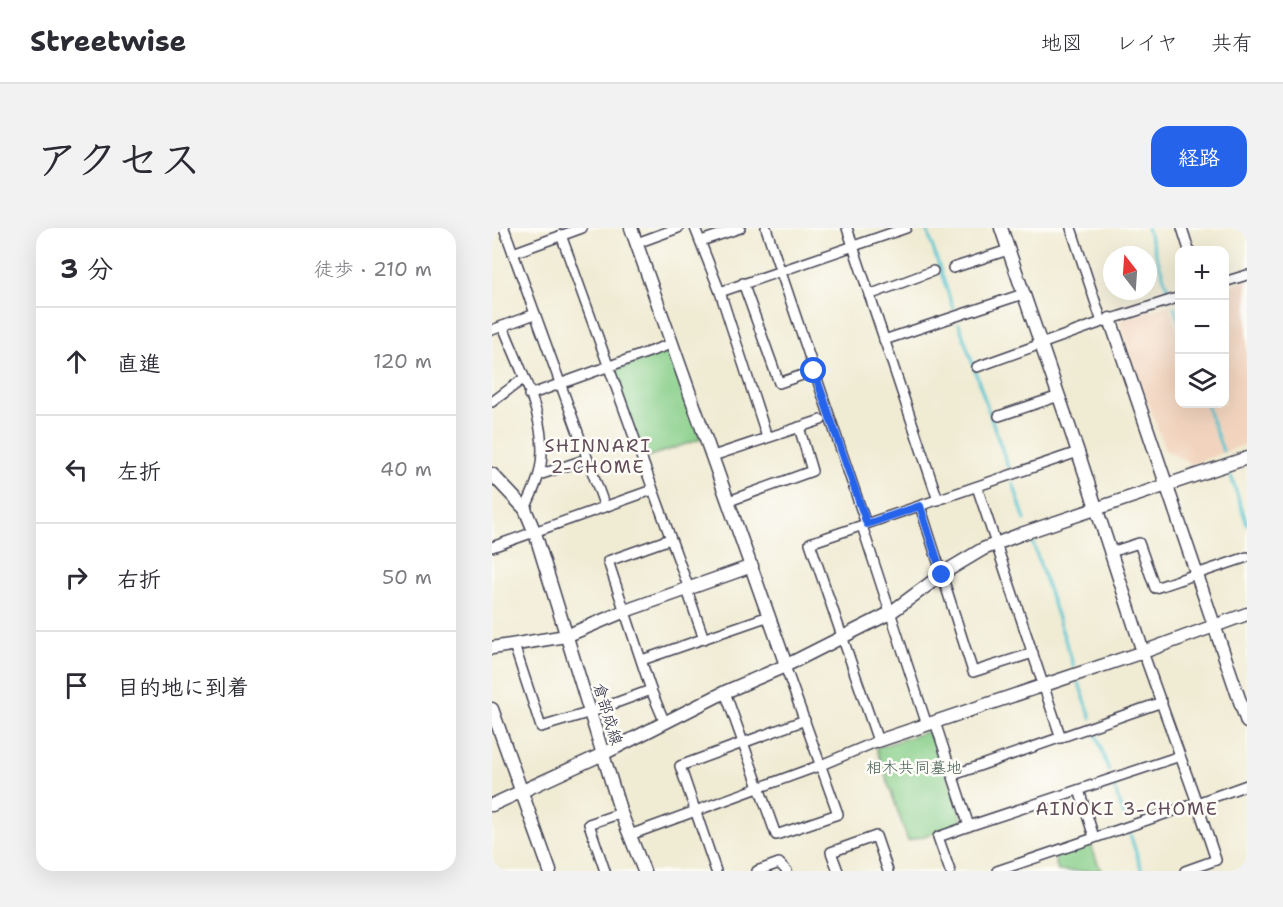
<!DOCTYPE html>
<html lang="ja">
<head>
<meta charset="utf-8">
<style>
  :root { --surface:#fff; --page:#f2f2f3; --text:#2b2b33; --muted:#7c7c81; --line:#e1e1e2; --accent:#2563eb }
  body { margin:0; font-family:"Shantell Sans","Klee One",sans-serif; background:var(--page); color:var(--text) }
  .controls { position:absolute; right:18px; top:18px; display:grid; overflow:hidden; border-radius:12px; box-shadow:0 6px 24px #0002 }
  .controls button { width:54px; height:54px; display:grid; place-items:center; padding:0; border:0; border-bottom:2px solid var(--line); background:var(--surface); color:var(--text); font:30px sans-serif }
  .compass { position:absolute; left:611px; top:18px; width:54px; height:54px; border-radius:50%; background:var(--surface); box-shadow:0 6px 24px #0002; rotate:343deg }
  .stop { position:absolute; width:18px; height:18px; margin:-14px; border:4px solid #2563eb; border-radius:50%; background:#fff }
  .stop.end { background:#2563eb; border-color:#fff; box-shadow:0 2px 6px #0008 }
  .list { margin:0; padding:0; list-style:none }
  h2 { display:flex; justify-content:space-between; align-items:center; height:78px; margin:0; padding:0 24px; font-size:26px }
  h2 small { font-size:20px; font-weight:400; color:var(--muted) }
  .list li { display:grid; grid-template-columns:39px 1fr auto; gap:18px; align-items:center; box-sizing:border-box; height:108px; padding:0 24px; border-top:2px solid var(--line) }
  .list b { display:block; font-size:22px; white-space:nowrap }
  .list em { font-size:20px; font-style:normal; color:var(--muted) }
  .icon { flex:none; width:33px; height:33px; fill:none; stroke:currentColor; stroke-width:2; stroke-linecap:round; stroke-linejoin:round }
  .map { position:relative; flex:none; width:755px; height:643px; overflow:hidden; border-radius:18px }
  header { display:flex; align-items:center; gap:36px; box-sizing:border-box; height:84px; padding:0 30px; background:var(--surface); border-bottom:2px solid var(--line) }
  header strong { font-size:28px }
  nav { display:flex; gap:33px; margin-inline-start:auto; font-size:21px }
  .intro { display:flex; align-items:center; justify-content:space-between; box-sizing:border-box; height:144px; padding:0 36px }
  h1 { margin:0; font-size:42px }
  .button { padding:15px 27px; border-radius:18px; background:var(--accent); color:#fff; font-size:21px; font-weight:700 }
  main { display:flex; gap:36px; padding:0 36px }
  aside { flex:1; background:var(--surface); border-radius:18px; box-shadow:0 6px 24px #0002 }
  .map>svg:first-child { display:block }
  .built { fill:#f2d4be }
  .green { fill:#89cf8a; stroke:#567862; stroke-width:1.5 }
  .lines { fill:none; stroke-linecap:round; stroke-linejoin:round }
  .stream { stroke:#59c5d2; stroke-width:3 }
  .street-casing { stroke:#414052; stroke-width:12 }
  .secondary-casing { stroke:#414052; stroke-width:15 }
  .street { stroke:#fff; stroke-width:9 }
  .secondary { stroke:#fff; stroke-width:12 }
  .route { stroke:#2563eb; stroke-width:8 }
  .labels { text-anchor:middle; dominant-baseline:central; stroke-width:5; stroke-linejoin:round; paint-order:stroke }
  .street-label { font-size:16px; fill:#22223b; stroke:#fdfcf7 }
  .park-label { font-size:16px; fill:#465f57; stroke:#fdfcf7 }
  .neighbourhood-label { font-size:18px; letter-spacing:1.5px; fill:#614c59; stroke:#fdfcf7 }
</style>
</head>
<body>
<header>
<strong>Streetwise</strong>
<nav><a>地図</a><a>レイヤ</a><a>共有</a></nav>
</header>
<div class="intro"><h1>アクセス</h1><a class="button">経路</a></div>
<main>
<aside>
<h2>3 分<small>徒歩 · 210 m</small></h2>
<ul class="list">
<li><svg class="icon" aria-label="ahead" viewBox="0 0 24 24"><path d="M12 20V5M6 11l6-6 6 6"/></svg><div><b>直進</b></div><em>120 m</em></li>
<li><svg class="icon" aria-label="left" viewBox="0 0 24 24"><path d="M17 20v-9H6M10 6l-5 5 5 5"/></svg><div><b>左折</b></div><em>40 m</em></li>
<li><svg class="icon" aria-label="right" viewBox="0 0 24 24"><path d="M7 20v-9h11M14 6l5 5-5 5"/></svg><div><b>右折</b></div><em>50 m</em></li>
<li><svg class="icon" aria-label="arrive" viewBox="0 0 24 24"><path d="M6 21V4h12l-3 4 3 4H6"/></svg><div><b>目的地に到着</b></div></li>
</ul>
</aside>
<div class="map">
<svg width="755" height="643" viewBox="0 0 755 643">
  <rect width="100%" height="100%" fill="#fdfcf7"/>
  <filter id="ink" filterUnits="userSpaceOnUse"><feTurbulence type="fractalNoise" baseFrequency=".0167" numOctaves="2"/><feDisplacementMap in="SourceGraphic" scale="12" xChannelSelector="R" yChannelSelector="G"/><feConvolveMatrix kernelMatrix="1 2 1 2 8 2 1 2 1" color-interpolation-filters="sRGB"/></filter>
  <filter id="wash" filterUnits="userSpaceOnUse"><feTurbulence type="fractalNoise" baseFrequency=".008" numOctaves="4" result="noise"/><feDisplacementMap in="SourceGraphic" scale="24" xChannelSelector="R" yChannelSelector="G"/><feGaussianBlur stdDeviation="1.35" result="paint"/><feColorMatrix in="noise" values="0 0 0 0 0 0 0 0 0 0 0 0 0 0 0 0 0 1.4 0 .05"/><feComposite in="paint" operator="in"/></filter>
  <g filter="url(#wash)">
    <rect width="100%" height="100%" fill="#f0ebd3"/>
    <polygon class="built" points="755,52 755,216 700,236 673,222 628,96 630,92 677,77 687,107 688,176 732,176 733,59"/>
    <g class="green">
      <polygon points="177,123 209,211 152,230 121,143"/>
      <polygon points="437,503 442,506 470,591 466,597 416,613 384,520"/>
      <polygon points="599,617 609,643 566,643 562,629"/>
    </g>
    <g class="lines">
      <g class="stream">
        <polyline points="655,0 677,64"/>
        <polyline points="435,2 461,80"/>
        <polyline points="682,79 688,95"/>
        <polyline points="467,96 516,239"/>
        <polyline points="714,176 731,223"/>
        <polyline points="739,248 755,296"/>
        <polyline points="521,255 533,292"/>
        <polyline points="541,315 582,439"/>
        <polyline points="587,455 599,490"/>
        <polyline points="604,506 617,543"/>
        <polyline points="622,559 633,590"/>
        <polyline points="638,606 650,643"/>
      </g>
    </g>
  </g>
  <g filter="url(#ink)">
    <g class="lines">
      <g class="street-casing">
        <g id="street">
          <polyline points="12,0 113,279"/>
          <polyline points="203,0 228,64 275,209"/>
          <polyline points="274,0 374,296"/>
          <polyline points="355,0 446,272"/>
          <polyline points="579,0 610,94"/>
          <polyline points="690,0 697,22"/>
          <polyline points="69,7 197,361"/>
          <polyline points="209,13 248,0"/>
          <polyline points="145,15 186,0"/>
          <polyline points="21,25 90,0"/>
          <polyline points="461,40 516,22"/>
          <polyline points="732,54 755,47"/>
          <polyline points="251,55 287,155 322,143"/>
          <polyline points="228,64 414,0"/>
          <polyline points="377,67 441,43"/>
          <path d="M 11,98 C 28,142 60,199 47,246 C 44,258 38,270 33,281"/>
          <polyline points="0,102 43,86"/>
          <polyline points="392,112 531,66"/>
          <polyline points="485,139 610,94 688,69"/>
          <polyline points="37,167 179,116"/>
          <polyline points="0,174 31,151"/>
          <polyline points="507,188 567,168"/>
          <polyline points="221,228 329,192"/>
          <polyline points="47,247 95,231"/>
          <polyline points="485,259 569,510"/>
          <polyline points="237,273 320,243 307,199"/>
          <polyline points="428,278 481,444 541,425"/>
          <polyline points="370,298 435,497"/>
          <polyline points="0,319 160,262"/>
          <polyline points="619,324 647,315 663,360 755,329"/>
          <polyline points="195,362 212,411"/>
          <polyline points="22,417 49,499 99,484 159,462 116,333 178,311"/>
          <polyline points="651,424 705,575 755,557"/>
          <polyline points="150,432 277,388"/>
          <polyline points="159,462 173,495"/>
          <polyline points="233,464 284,607 346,586 293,438"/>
          <polyline points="443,494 477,598 688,528"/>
          <polyline points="461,547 670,474"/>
          <polyline points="587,562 602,609"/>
          <polyline points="138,607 329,537 386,513 318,315 586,224"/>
          <polyline points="113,643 97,596 129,585"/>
          <polyline points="224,643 188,538 313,492"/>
          <polyline points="265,643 287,635 295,643"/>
          <polyline points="346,643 339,624 384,608 396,643"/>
          <polyline points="458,643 446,609 477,598"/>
          <polyline points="505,643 705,575 724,632 693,643"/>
        </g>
      </g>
      <g class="secondary-casing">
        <g id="secondary">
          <polyline points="139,0 294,437"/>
          <polyline points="618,91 755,494"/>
          <polyline points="0,246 33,281 43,305 129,585 152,643"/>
          <polyline points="0,420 74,408 133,383 260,338"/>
          <polyline points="651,424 755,386"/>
          <polyline points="0,481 58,643"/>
          <polyline points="386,513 651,424 586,224 509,0"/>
          <polyline points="0,577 111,526 233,464 293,438 398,385 456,342 491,321 529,306 755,230"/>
        </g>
      </g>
      <use href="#street" class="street"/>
      <use href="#secondary" class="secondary"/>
    </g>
  </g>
  <g class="lines" filter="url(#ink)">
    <polyline class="route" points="322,143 375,296 428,278 450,347"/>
  </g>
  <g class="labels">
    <g class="street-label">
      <text transform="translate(116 486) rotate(73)">倉部成線</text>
    </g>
    <g class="park-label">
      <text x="422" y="539">相木共同墓地</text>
    </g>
    <g class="neighbourhood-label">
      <text x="106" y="218">SHINNARI<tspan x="106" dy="21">2-CHOME</tspan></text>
      <text x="635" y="581">AINOKI 3-CHOME</text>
    </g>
  </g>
</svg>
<div class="controls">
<button>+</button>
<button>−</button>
<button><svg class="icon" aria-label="layers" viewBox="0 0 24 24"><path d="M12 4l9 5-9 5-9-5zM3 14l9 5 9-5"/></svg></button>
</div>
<svg class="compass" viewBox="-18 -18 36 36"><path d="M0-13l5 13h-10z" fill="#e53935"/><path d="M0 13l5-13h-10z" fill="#7c7c81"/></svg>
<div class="stop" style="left:322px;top:143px"></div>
<div class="stop end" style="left:450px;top:347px"></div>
</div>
</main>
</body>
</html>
